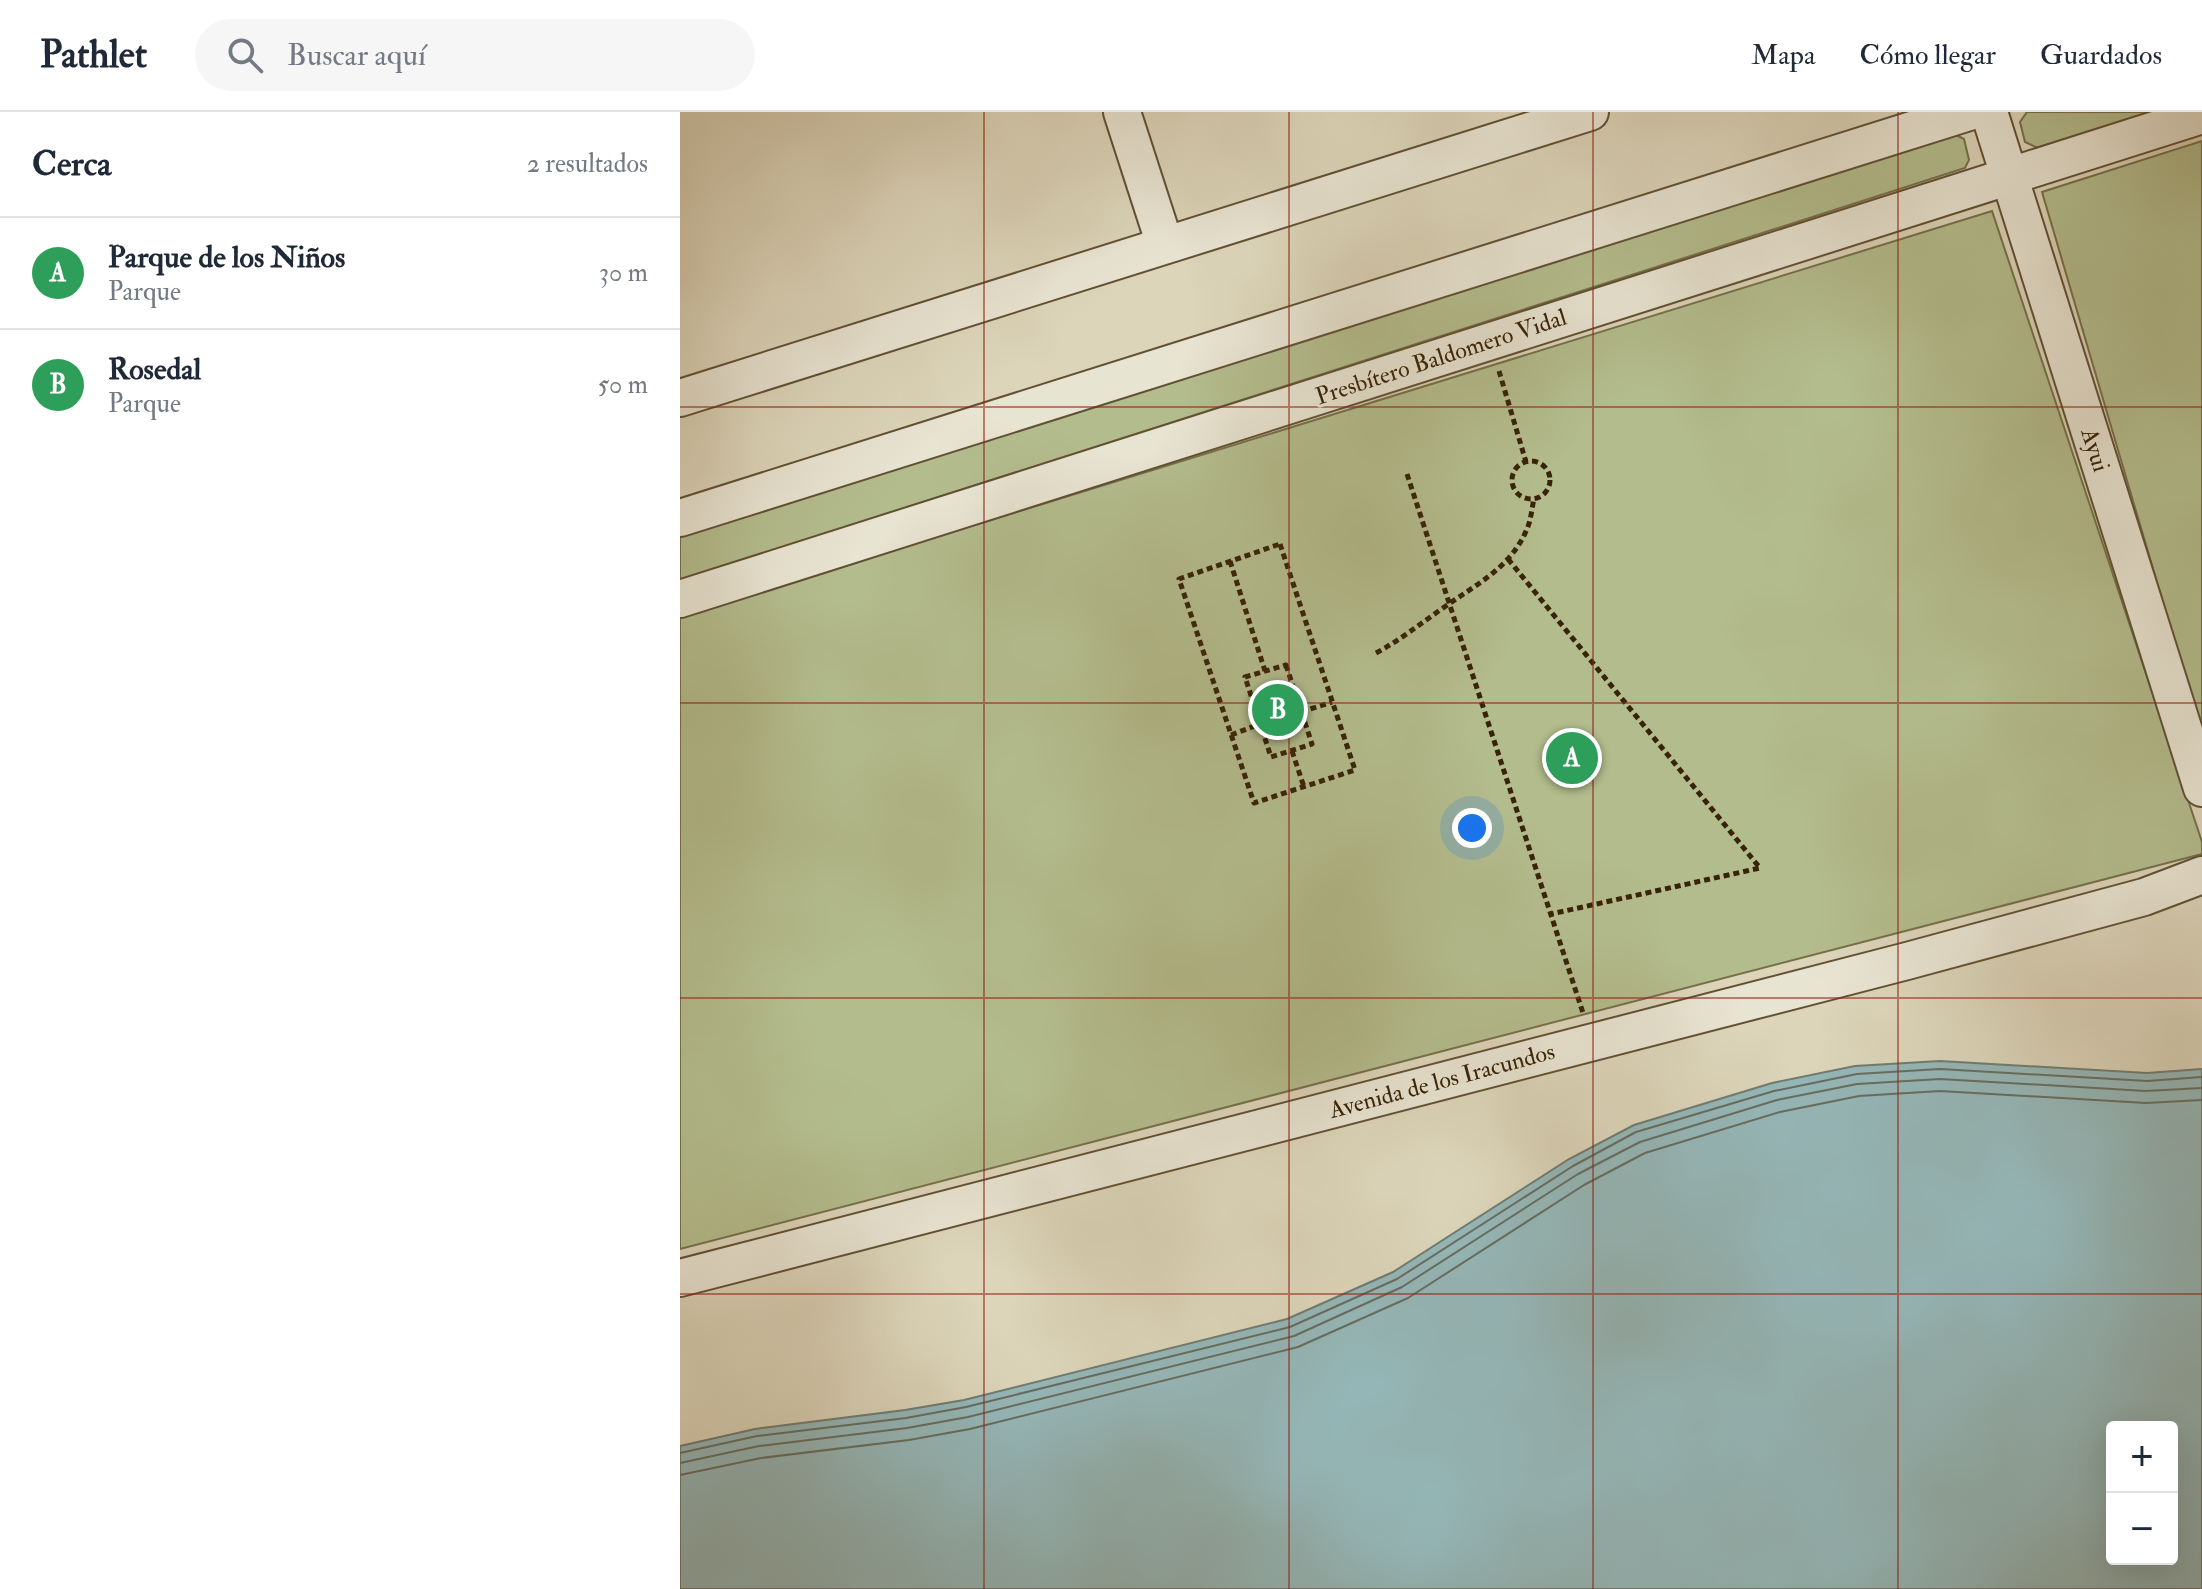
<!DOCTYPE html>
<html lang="es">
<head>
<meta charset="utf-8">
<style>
  :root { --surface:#fff; --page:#f6f6f7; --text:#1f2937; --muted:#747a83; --line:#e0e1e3; --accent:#8f2418 }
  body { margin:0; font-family:"IM FELL Double Pica",serif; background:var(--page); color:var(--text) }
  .controls { position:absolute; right:24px; bottom:24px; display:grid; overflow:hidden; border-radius:8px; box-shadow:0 8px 32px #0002 }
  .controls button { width:72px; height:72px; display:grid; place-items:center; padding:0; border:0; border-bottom:2px solid var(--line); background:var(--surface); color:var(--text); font:40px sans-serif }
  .you { position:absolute; left:792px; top:716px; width:28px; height:28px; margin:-20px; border:6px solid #fff; border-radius:50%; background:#1a73e8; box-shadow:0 0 0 12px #1a73e833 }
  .badge { display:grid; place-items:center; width:52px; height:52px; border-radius:50%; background:var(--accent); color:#fff; font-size:26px; font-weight:700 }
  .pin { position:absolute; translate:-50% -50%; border:4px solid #fff; box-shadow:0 2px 8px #0006 }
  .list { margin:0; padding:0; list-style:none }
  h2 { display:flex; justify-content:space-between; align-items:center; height:104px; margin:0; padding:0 32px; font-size:34px }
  h2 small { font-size:26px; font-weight:400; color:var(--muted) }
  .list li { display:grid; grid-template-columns:52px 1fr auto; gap:24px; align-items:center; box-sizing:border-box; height:112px; padding:0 32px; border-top:2px solid var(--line) }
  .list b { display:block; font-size:30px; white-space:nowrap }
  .list p { margin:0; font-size:26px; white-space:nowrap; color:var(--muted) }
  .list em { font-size:26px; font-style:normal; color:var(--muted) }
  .icon { flex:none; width:44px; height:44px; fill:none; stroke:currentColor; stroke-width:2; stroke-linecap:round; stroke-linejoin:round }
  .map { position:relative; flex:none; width:1522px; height:1477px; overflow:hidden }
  header { display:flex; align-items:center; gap:48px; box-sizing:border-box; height:112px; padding:0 40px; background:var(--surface); border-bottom:2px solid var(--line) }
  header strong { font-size:38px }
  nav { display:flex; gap:44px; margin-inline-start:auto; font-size:28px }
  .search { width:560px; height:72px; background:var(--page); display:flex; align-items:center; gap:20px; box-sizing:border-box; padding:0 28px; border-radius:44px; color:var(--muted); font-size:30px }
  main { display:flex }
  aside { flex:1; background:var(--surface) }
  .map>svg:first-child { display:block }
  .green { fill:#b3bc8d; stroke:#76704a; stroke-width:2 }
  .water { fill:#95b7b8; stroke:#707c71; stroke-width:2; fill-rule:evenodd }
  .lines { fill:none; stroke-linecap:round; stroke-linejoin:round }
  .shore { stroke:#666d60; stroke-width:2 }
  .minor-casing { stroke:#615034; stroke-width:40 }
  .path { stroke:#382307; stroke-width:5; stroke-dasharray:6 4; stroke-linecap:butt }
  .minor { stroke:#e8e4d2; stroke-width:36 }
  .grid { fill:none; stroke:#8f2418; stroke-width:2; stroke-opacity:0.55 }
  .labels { text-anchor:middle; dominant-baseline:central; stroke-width:6; stroke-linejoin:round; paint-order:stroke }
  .street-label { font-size:24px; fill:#382307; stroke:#e8e4d2 }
</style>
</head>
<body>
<header>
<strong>Pathlet</strong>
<div class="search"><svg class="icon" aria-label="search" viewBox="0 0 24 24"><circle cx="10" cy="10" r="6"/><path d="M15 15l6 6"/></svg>Buscar aquí</div>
<nav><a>Mapa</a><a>Cómo llegar</a><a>Guardados</a></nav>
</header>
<main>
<aside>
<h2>Cerca<small>2 resultados</small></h2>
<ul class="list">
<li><span class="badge" style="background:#2e9e5b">A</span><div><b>Parque de los Niños</b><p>Parque</p></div><em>30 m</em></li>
<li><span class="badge" style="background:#2e9e5b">B</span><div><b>Rosedal</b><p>Parque</p></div><em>50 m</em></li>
</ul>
</aside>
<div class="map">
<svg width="1522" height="1477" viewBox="0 0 1522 1477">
  <rect width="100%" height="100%" fill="#dcd5ba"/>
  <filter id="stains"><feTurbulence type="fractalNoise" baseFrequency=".0025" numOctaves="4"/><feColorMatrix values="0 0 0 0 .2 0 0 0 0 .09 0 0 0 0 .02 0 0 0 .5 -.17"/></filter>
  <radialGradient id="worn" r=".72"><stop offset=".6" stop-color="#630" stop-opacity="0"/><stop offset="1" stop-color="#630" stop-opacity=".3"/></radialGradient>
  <g class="green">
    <polygon points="1347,0 1471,0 1358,36 1345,30 1340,10"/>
    <polygon points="1274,22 1284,27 1289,48 1285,56 0,468 0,424"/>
    <polygon points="1522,29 1522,623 1362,80"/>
    <polygon points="1312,99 1522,730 1522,742 0,1137 0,504"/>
  </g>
  <path class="water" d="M 1260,949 L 1467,961 L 1522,957 L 1522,1477 L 0,1477 L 0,1334 L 75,1317 L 225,1298 L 284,1288 L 607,1207 L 713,1160 L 889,1047 L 954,1013 L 1092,971 L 1175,954 ZM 1432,1315 L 1492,1315 L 1492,1447 L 1432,1447 Z"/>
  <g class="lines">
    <g class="shore">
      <polyline points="0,1341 77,1324 226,1306 286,1295 610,1215 717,1167 893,1054 956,1020 1094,979 1177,962 1260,957 1467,969 1522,965"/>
      <polyline points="0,1351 79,1334 227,1316 288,1305 614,1224 722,1175 898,1062 960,1030 1097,988 1177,972 1260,967 1466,979 1522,976"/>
      <polyline points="0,1363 81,1346 229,1328 290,1317 618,1235 728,1186 904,1073 965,1041 1100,1000 1179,984 1260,979 1466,991 1522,988"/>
    </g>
    <g class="minor-casing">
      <g id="minor">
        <polyline points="442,0 485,133"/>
        <polyline points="1309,0 1522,676"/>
        <polyline points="0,286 910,0"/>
        <polyline points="0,406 1289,0"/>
        <polyline points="0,487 1522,3"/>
        <polyline points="0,1166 1227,849 1464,785 1522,763"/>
      </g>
    </g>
    <g class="path">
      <polyline points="819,259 846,350"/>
      <circle cx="851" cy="368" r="19"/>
      <polyline points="727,362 903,901"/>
      <polygon points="600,432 675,658 574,691 499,467"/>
      <polyline points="828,447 1080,756 871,802"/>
      <polyline points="550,449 585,559"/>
      <path d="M 696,541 C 720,528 740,512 763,496 C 795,473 831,456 847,417 C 851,408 852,396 854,386"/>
      <polygon points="606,553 632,632 591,645 565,565"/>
      <polyline points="621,600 652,590"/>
      <polyline points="551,623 580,612"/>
      <polyline points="612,639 624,675"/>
    </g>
    <use href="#minor" class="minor"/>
  </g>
  <path class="grid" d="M 304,0 L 304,1477M 609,0 L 609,1477M 913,0 L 913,1477M 1218,0 L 1218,1477M 0,295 L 1522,295M 0,591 L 1522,591M 0,886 L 1522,886M 0,1182 L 1522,1182"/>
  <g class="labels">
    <g class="street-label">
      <text transform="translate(761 245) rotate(-18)">Presbítero Baldomero Vidal</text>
      <text transform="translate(1415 338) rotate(72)">Ayui</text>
      <text transform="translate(762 969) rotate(-15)">Avenida de los Iracundos</text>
    </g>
  </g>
  <rect width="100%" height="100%" filter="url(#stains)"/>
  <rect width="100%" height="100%" fill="url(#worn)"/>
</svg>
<div class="controls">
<button>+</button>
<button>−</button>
</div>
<div class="you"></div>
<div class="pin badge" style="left:892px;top:646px;background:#2e9e5b">A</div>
<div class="pin badge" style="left:598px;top:598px;background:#2e9e5b">B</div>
</div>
</main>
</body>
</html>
